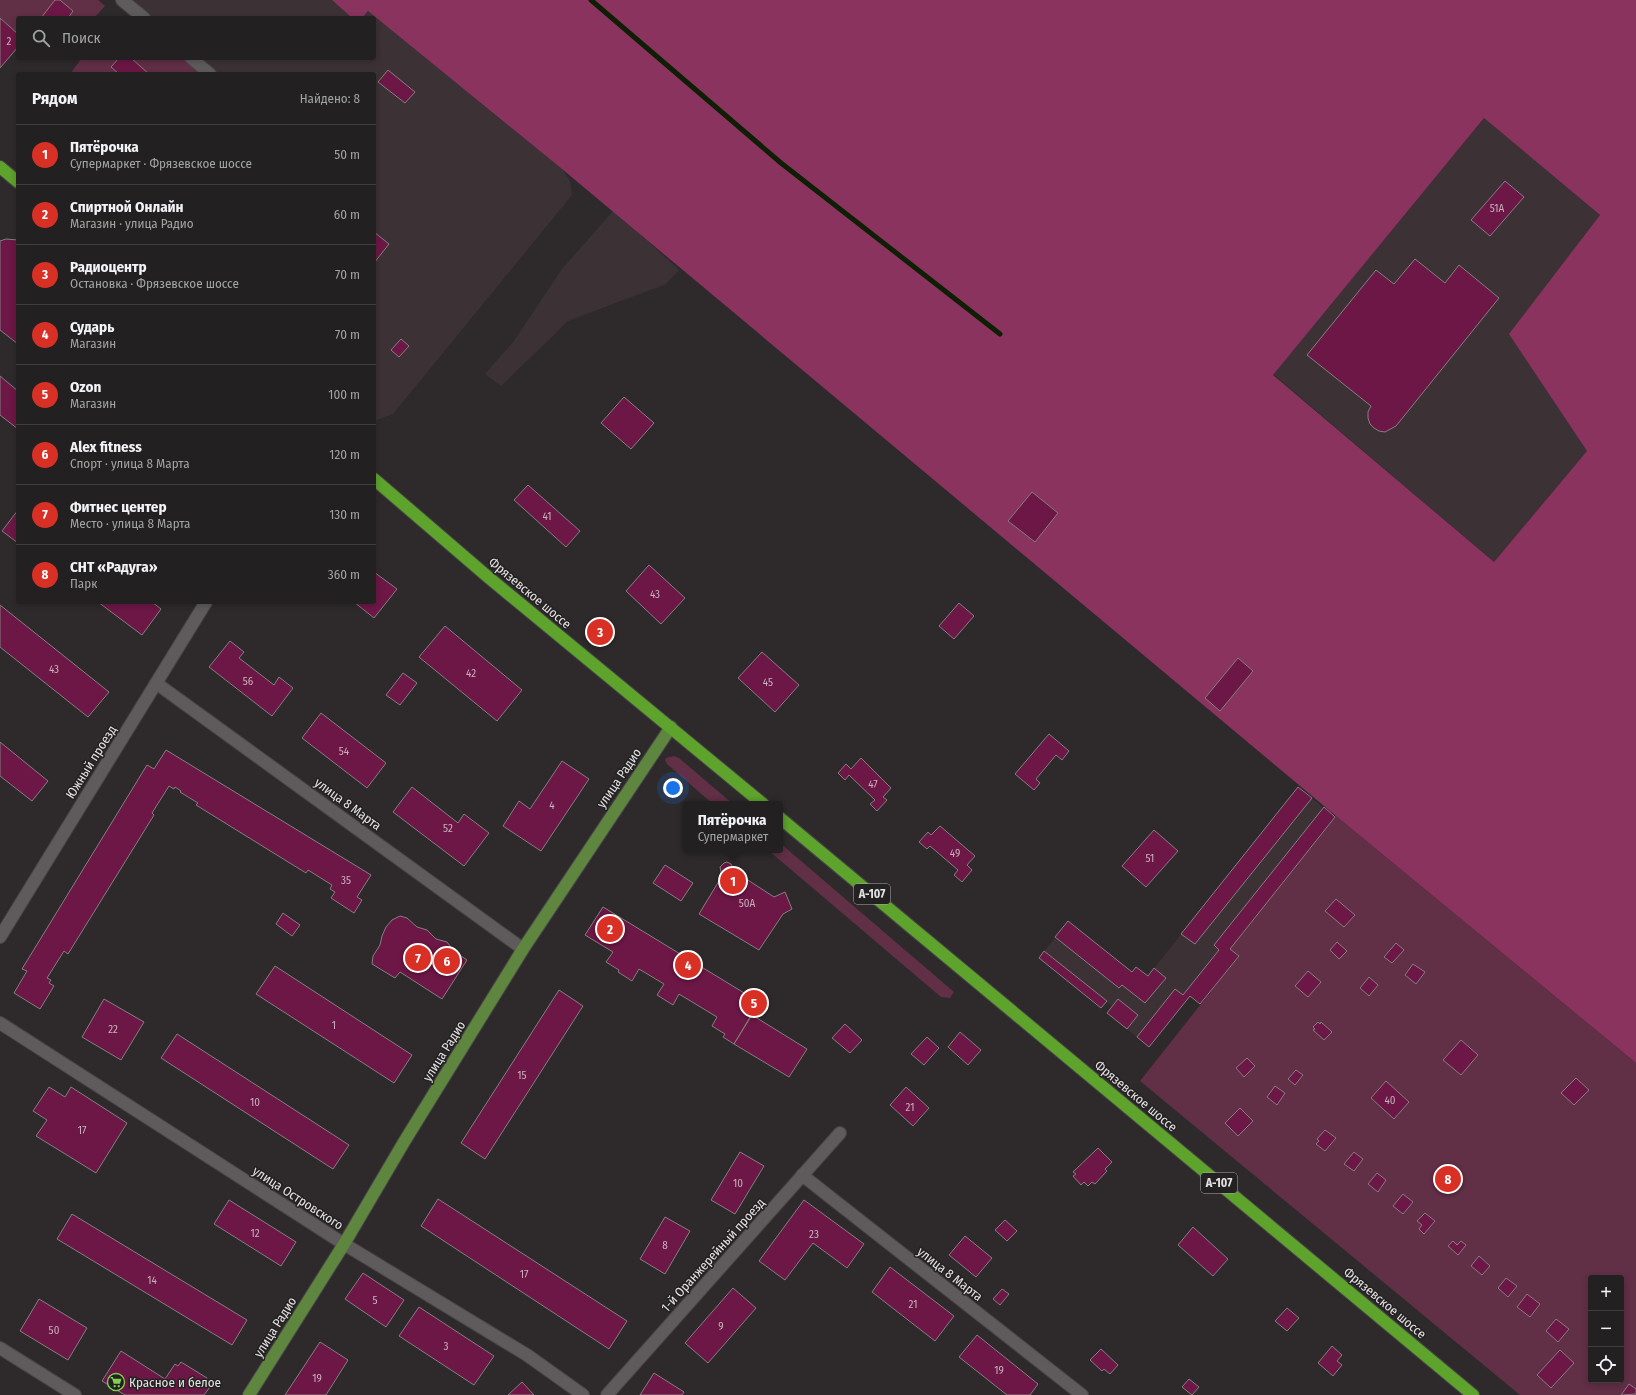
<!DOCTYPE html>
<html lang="ru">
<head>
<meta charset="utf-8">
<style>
  :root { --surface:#222021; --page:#2a282a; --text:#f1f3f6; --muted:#a2a3a5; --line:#3f3e3f; --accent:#d93025 }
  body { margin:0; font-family:"Fira Sans Condensed",sans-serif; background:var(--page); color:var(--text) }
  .controls { position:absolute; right:12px; bottom:12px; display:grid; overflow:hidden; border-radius:4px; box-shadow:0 2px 6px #0003 }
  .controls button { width:36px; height:36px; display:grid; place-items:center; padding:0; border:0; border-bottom:1px solid var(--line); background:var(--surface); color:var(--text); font:20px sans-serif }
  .you { position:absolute; left:673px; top:788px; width:14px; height:14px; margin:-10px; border:3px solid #fff; border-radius:50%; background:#1a73e8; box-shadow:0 0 0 6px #1a73e833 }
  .badge { display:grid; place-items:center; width:26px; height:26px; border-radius:50%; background:var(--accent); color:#fff; font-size:13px; font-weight:700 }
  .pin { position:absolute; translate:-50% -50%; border:2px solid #fff; box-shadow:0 1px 4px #0006 }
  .popup { position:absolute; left:683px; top:801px; width:100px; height:52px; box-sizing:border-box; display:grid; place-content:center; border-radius:4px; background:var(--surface); filter:drop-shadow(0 1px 3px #0005); font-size:13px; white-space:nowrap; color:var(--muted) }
  .popup b { font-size:15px; color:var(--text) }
  .popup::after { content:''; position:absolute; left:50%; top:100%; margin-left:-8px; border:8px solid transparent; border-top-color:var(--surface) }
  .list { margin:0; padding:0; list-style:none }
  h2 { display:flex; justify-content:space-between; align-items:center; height:52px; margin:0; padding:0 16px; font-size:17px }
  h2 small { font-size:13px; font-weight:400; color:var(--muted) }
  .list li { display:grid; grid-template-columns:26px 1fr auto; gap:12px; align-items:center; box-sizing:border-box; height:60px; padding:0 16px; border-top:1px solid var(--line) }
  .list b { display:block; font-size:15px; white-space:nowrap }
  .list p { margin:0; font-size:13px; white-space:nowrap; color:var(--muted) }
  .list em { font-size:13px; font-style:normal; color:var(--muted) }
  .icon { flex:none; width:22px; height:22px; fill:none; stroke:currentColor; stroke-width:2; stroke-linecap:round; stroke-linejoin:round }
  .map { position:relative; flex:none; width:1636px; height:1395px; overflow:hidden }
  .search { position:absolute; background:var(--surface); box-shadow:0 2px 6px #0003; left:16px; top:16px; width:360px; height:44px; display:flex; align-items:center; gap:10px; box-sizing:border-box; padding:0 14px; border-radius:4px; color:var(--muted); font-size:15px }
  .panel { position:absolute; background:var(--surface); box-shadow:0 2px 6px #0003; left:16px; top:72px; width:360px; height:532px; border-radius:4px }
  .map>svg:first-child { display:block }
  .built { fill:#3c3236 }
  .green { fill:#612f46; fill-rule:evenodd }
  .forest { fill:#89335e; fill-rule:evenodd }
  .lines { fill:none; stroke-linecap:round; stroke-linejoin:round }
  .stream { stroke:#0f1f05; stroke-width:5 }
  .building { fill:#6c1745; stroke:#837f80 }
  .minor-casing { stroke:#484546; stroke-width:14 }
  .major-casing { stroke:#484546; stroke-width:14 }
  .highway-casing { stroke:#484546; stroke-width:14 }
  .minor { stroke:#5f5b5c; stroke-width:12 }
  .major { stroke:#5e863f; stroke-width:12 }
  .highway { stroke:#5da32c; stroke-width:12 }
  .labels { text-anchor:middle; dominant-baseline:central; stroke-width:3; stroke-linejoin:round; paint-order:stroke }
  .number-label { font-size:11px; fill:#c7afbc }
  .shield { fill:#242122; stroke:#aba8a9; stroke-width:1 }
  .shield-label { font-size:12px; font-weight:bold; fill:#e5e2e3 }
  .street-label { font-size:13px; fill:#e5e2e3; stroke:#242122 }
  .poi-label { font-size:13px; fill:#e5e2e3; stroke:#242122; text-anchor:start }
</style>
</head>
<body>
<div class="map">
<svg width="1636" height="1395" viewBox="0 0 1636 1395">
  <rect width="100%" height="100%" fill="#2e2a2c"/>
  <g class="built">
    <polygon points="126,0 332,0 352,18 146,18"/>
    <polygon points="368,11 562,169 570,181 572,195 393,414 374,421 374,74 211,74 192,58 374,58 374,18 362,18"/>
    <polygon points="1484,118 1600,215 1510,334 1587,451 1494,562 1273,374"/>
    <polygon points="614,210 679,270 666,284 568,321 501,386 485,374 514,341 562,269"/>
    <polygon points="1298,787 1335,817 1230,948 1239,956 1200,1004 1190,996 1149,1047 1107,1013 1112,1006 1107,1002 1101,1008 1039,958 1068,921 1132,972 1148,976"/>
  </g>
  <g class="green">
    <polygon points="0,0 98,0 105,6 94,18 18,18 18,34 0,18"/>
    <polygon points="82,58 192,58 211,74 70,74"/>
    <polygon points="674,756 679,758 733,804 713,804 667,764 665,760 666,758"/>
    <path d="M 1336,816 L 1636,1063 L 1636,1395 L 1520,1395 L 1140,1081 L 1239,956 L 1230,949 ZM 1591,1278 L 1621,1278 L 1621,1380 L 1591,1380 Z"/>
    <polygon points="780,843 954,992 950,998 941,997 768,850 780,850"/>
  </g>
  <path class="forest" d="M 332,0 L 1636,0 L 1636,1063 L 1336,816 L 562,169 L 368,11 L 362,18 L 352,18 ZM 1484,118 L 1600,215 L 1509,334 L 1587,451 L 1494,562 L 1273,375 Z"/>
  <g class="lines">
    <polyline class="stream" points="591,0 781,163 1000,334"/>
  </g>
  <g class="building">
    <polygon points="55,0 60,0 73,11 68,18 41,18"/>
    <polygon points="0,18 18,34 18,47 0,68"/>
    <polygon points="119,58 131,58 149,74 119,74 111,67"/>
    <polygon points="388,70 415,92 405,103 378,82"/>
    <polygon points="1505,181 1524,197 1490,236 1471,220"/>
    <polygon points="374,232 389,244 374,263"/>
    <polygon points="6,239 18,240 18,344 0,330 0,241"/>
    <polygon points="1415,259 1445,283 1459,265 1499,298 1396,426 1385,432 1379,431 1374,428 1370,424 1368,418 1368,412 1371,406 1307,355 1376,270 1394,284"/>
    <polygon points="401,339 409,346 399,357 391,350"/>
    <polygon points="0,376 18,391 18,429 0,415"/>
    <polygon points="624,397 654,423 631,449 601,423"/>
    <polygon points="528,485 580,531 566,547 514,500"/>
    <polygon points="1032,492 1058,513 1035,542 1008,521"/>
    <polygon points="18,510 18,543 2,531"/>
    <polygon points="649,565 685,598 661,624 626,591"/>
    <polygon points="374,572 397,589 374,618 354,602 374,602"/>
    <polygon points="98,602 152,602 161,609 142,635"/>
    <polygon points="959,603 974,616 954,639 939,626"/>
    <polygon points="0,605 109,692 88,717 0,647"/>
    <polygon points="445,626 522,690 497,721 419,657"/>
    <polygon points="230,641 244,652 239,658 274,685 279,677 293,688 272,716 209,667"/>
    <polygon points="762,652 799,685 775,712 738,678"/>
    <polygon points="1238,658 1253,671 1220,711 1205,698"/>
    <polygon points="403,673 417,683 400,705 386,695"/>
    <polygon points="321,713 386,763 367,788 302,738"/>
    <polygon points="1049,734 1069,751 1062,760 1056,755 1036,779 1040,783 1034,790 1015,774"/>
    <polygon points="0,742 48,781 32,801 0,776"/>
    <polygon points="166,750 371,875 357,897 362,900 354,913 331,898 335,892 330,889 332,885 308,870 306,873 196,805 198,803 180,792 181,791 175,787 174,789 169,786 152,813 154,815 68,954 64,951 47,978 51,980 49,983 54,986 40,1009 14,993 27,971 22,969 147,765 154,769"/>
    <polygon points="861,758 891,788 883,797 887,800 877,811 870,804 875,800 849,775 845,780 838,773 846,764 851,769"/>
    <polygon points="562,761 589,779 541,851 503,826 519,801 530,809"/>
    <polygon points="412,787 458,823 464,814 489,833 464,866 393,812"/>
    <polygon points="1298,787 1312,798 1195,944 1181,934"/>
    <polygon points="1324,807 1335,817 1230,949 1239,956 1200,1004 1190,996 1149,1047 1137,1037 1175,989 1183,995 1219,950 1214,945"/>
    <polygon points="940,826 975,856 967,865 972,870 962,882 954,875 958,870 930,846 927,849 919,842 928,832 931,835"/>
    <polygon points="1154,830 1178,851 1146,887 1122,866"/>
    <polygon points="727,862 731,864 734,871 774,897 785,892 792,909 783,914 759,950 699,914 722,876 720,867 724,863"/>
    <polygon points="665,865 693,883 681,901 653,883"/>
    <polygon points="1336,899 1355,915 1344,927 1325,911"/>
    <polygon points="603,907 759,1002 734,1044 723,1037 725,1034 712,1026 717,1017 679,994 673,1005 657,995 664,984 639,969 632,981 618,972 619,970 606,962 613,952 585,935"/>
    <polygon points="283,913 300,925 292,936 276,924"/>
    <polygon points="400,916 407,918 417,927 427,930 436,939 447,942 454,951 467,960 442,999 400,972 395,978 372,964 373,956 380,945 382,936 386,927 392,920"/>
    <polygon points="1068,921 1132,972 1136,967 1148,976 1154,968 1166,978 1145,1003 1122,985 1119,988 1055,937"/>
    <polygon points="1337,942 1347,951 1339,959 1330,950"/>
    <polygon points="1396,943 1404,950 1392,963 1384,957"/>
    <polygon points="1044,951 1107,1001 1101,1008 1039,958"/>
    <polygon points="1413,964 1425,972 1416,984 1405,975"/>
    <polygon points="275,966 412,1055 394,1083 256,994"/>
    <polygon points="1308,971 1321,982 1308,997 1295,986"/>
    <polygon points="1369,977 1378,985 1369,996 1360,988"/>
    <polygon points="559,990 583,1006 485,1159 461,1143"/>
    <polygon points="104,999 144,1022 121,1060 82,1037"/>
    <polygon points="1118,999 1138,1015 1127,1029 1107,1013"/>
    <polygon points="752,1015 807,1049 789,1077 734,1044"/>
    <polygon points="1318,1022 1320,1024 1321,1022 1332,1032 1324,1040 1313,1030 1315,1029 1313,1027"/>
    <polygon points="845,1024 862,1040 850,1053 832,1038"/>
    <polygon points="960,1032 981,1050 968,1065 948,1047"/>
    <polygon points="177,1034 349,1145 333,1169 161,1058"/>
    <polygon points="927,1037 939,1048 924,1065 911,1054"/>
    <polygon points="1461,1040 1478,1055 1461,1075 1443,1060"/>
    <polygon points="1247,1058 1255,1066 1244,1077 1236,1068"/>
    <polygon points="1296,1070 1303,1075 1295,1085 1288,1079"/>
    <polygon points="1576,1078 1589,1090 1574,1105 1561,1093"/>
    <polygon points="1386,1081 1409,1102 1394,1119 1371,1098"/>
    <polygon points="1275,1086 1285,1093 1277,1105 1267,1097"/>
    <polygon points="49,1087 65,1097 71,1087 127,1123 96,1173 36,1136 47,1120 33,1111"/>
    <polygon points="906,1087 929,1108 913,1126 890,1105"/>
    <polygon points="1240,1108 1253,1121 1238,1136 1225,1123"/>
    <polygon points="1325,1130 1336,1138 1325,1151 1316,1144 1319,1141 1317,1139"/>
    <polygon points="1098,1148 1112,1162 1105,1169 1107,1171 1095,1184 1092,1182 1088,1186 1084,1182 1081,1185 1073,1176 1076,1174 1073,1172"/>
    <polygon points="740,1152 764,1166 735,1214 711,1200"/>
    <polygon points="1354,1152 1363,1159 1354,1171 1344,1164"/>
    <polygon points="1377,1173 1386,1180 1378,1192 1368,1184"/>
    <polygon points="1403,1194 1413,1202 1403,1214 1393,1206"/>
    <polygon points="438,1199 627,1321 609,1349 421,1226"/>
    <polygon points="229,1200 296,1242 281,1266 214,1224"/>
    <polygon points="804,1200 864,1244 847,1268 813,1243 785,1280 759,1261"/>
    <polygon points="1425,1213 1435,1221 1424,1234 1419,1229 1422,1225 1417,1221"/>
    <polygon points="72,1214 247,1320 232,1345 57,1239"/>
    <polygon points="665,1217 690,1231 665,1274 640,1259"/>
    <polygon points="1005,1220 1017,1231 1007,1241 995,1230"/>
    <polygon points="1193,1227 1228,1259 1213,1276 1178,1245"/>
    <polygon points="965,1236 992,1258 976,1277 949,1255"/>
    <polygon points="1453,1241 1457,1245 1461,1241 1466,1245 1458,1255 1448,1246"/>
    <polygon points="1479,1256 1490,1266 1482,1275 1471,1266"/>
    <polygon points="890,1267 954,1316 935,1341 872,1292"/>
    <polygon points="363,1273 404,1300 386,1327 345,1299"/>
    <polygon points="1506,1278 1517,1286 1508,1297 1498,1288"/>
    <polygon points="733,1288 756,1308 708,1363 685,1343"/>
    <polygon points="1002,1289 1009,1294 1000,1305 993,1299"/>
    <polygon points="1527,1294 1540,1304 1530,1317 1517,1307"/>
    <polygon points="39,1299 87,1328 68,1360 20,1331"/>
    <polygon points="419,1307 494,1356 474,1385 399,1336"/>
    <polygon points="1287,1308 1299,1318 1287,1331 1275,1321"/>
    <polygon points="1556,1319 1569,1329 1558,1342 1546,1331"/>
    <polygon points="977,1335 1038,1384 1030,1395 1007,1395 959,1357"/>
    <polygon points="320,1342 348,1360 326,1395 285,1395"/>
    <polygon points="1332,1346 1342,1355 1337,1361 1342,1365 1333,1376 1318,1363"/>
    <polygon points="1101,1349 1118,1365 1110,1374 1104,1369 1102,1371 1090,1360"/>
    <polygon points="1560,1350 1574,1363 1551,1388 1537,1375"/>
    <polygon points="121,1351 165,1379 175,1364 178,1366 181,1362 207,1378 204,1383 210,1387 204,1395 125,1395 102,1381"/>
    <polygon points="654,1373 684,1392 682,1395 640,1395"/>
    <polygon points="1189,1379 1199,1387 1192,1395 1182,1387"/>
    <polygon points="522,1382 534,1395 508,1395"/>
    <polygon points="1629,1384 1636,1389 1636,1394 1621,1395"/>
  </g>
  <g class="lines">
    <g class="minor-casing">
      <g id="minor">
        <polyline points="122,0 144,18"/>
        <polyline points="191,58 210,74"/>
        <polyline points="156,683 523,949"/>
        <polyline points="0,937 206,602"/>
        <polyline points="0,1023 344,1244 527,1355 583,1395"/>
        <polyline points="802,1175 1082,1395"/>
        <polyline points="0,1348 75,1395"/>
        <polyline points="607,1395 840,1133"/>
      </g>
    </g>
    <g class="major-casing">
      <polyline id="major" points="249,1395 344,1244 404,1142 523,949 671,727"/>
    </g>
    <g class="highway-casing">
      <g id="highway">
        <polyline points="0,167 18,182"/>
        <polyline points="374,479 488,577 763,804"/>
        <polyline points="780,818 1473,1395"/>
      </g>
    </g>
    <use href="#minor" class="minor"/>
    <use href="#major" class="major"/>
    <use href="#highway" class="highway"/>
  </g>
  <defs>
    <g id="supermarket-ring" transform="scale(0.9)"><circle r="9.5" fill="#242122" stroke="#81d050" stroke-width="1.5"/><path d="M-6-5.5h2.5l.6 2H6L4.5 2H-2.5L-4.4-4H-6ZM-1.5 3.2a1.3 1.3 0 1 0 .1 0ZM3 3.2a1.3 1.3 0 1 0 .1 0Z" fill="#81d050"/></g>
  </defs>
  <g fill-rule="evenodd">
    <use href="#supermarket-ring" x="116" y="1382"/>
  </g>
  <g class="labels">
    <g class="number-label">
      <text x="9" y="41">2</text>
      <text x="1497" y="208">51А</text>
      <text x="547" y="516">41</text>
      <text x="655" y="594">43</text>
      <text x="54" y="669">43</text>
      <text x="471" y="673">42</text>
      <text x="248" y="681">56</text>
      <text x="768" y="682">45</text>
      <text x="344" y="751">54</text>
      <text x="873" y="784">47</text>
      <text x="552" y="805">4</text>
      <text x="448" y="828">52</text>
      <text x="955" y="853">49</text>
      <text x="1150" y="858">51</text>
      <text x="346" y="880">35</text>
      <text x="747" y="903">50А</text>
      <text x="334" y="1025">1</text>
      <text x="113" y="1029">22</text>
      <text x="522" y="1075">15</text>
      <text x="1390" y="1100">40</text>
      <text x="255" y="1102">10</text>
      <text x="910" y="1107">21</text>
      <text x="82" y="1130">17</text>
      <text x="738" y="1183">10</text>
      <text x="255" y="1233">12</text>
      <text x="814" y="1234">23</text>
      <text x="665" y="1245">8</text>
      <text x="524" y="1274">17</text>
      <text x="152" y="1280">14</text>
      <text x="375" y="1300">5</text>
      <text x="913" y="1304">21</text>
      <text x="721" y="1326">9</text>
      <text x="54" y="1330">50</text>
      <text x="446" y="1346">3</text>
      <text x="999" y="1370">19</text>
      <text x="317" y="1378">19</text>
    </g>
    <g class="shield">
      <rect x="854" y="884" width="36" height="20" rx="3"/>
      <rect x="1201" y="1173" width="36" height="20" rx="3"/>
    </g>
    <g class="shield-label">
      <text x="872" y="894">А-107</text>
      <text x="1219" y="1183">А-107</text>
    </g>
    <g class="street-label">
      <text transform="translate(530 593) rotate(40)">Фрязевское шоссе</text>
      <text transform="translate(91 762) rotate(-58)">Южный проезд</text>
      <text transform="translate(619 778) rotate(-56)">улица Радио</text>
      <text transform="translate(348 804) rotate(36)">улица 8 Марта</text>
      <text transform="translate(444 1051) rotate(-58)">улица Радио</text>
      <text transform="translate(1136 1096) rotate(40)">Фрязевское шоссе</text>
      <text transform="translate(298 1198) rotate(33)">улица Островского</text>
      <text transform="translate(713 1255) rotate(-48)">1-й Оранжерейный проезд</text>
      <text transform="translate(950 1274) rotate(38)">улица 8 Марта</text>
      <text transform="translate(1385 1303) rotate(40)">Фрязевское шоссе</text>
      <text transform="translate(275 1327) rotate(-58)">улица Радио</text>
    </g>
    <g class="poi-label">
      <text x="129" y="1382">Красное и белое</text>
    </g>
  </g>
</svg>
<div class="controls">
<button>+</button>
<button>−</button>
<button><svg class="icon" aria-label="locate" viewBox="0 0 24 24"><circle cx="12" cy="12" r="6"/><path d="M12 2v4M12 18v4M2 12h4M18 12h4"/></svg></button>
</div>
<div class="you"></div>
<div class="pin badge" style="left:733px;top:881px">1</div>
<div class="popup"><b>Пятёрочка</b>Супермаркет</div>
<div class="pin badge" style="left:610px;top:929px">2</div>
<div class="pin badge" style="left:600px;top:632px">3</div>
<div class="pin badge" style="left:688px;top:965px">4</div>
<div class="pin badge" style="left:754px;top:1003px">5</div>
<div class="pin badge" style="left:447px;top:961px">6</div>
<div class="pin badge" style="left:418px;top:958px">7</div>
<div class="pin badge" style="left:1448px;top:1179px">8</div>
<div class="search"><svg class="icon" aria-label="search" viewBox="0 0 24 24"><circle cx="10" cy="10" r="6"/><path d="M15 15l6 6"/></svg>Поиск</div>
<section class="panel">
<h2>Рядом<small>Найдено: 8</small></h2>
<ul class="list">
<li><span class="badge">1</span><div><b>Пятёрочка</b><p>Супермаркет · Фрязевское шоссе</p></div><em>50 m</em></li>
<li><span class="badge">2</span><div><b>Спиртной Онлайн</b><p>Магазин · улица Радио</p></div><em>60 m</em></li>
<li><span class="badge">3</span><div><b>Радиоцентр</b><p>Остановка · Фрязевское шоссе</p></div><em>70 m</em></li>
<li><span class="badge">4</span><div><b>Сударь</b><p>Магазин</p></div><em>70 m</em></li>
<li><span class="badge">5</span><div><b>Ozon</b><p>Магазин</p></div><em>100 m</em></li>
<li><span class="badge">6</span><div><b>Alex fitness</b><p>Спорт · улица 8 Марта</p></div><em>120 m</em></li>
<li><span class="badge">7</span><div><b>Фитнес центер</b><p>Место · улица 8 Марта</p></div><em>130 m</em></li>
<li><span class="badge">8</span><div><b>СНТ «Радуга»</b><p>Парк</p></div><em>360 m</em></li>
</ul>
</section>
</div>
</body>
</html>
